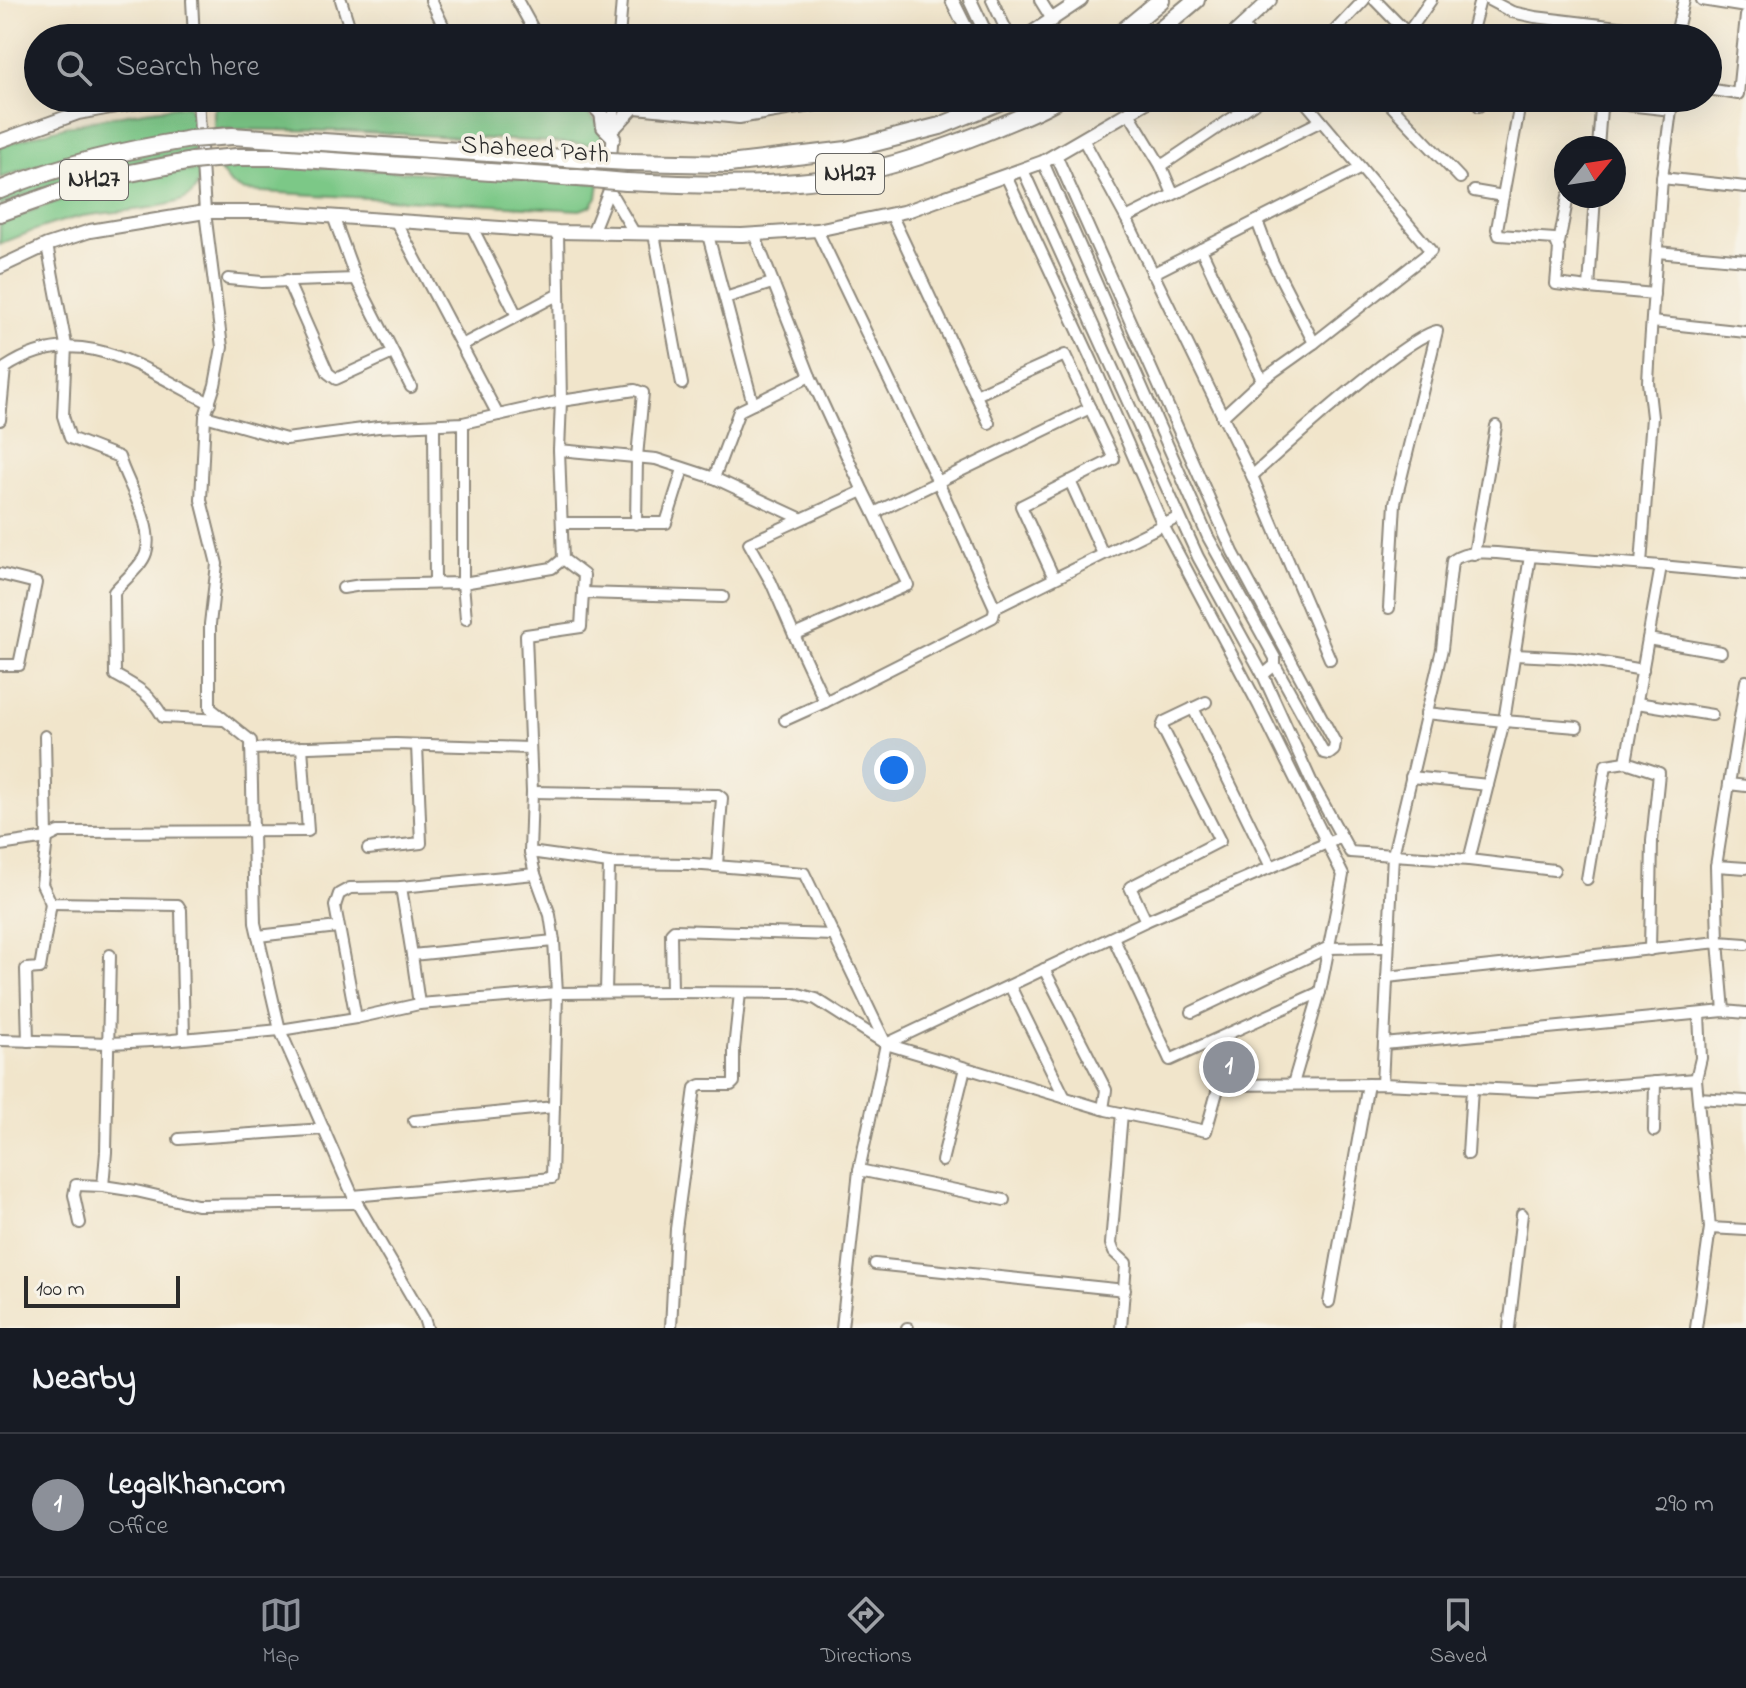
<!DOCTYPE html>
<html lang="en">
<head>
<meta charset="utf-8">
<style>
  :root { --surface:#171b24; --page:#20242c; --text:#f1f3f6; --muted:#9ea1a6; --line:#363941; --accent:#8c9099 }
  body { margin:0; font-family:"Indie Flower",sans-serif; background:var(--page); color:var(--text) }
  .compass { position:absolute; left:1554px; top:136px; width:72px; height:72px; border-radius:50%; background:var(--surface); box-shadow:0 8px 32px #0002; rotate:60deg }
  .scale { position:absolute; left:24px; bottom:20px; width:156px; box-sizing:border-box; padding-left:8px; border:4px solid #2b2b2b; border-top:0; font-size:22px; line-height:28px; white-space:nowrap; color:#2b2b2b; -webkit-text-stroke:6px #f7f3e8; paint-order:stroke }
  .you { position:absolute; left:894px; top:770px; width:28px; height:28px; margin:-20px; border:6px solid #fff; border-radius:50%; background:#1a73e8; box-shadow:0 0 0 12px #1a73e833 }
  .badge { display:grid; place-items:center; width:52px; height:52px; border-radius:50%; background:var(--accent); color:#fff; font-size:26px; font-weight:700 }
  .pin { position:absolute; translate:-50% -50%; border:4px solid #fff; box-shadow:0 2px 8px #0006 }
  .list { margin:0; padding:0; list-style:none }
  h2 { display:flex; justify-content:space-between; align-items:center; height:104px; margin:0; padding:0 32px; font-size:34px }
  h2 small { font-size:26px; font-weight:400; color:var(--muted) }
  .list li { display:grid; grid-template-columns:52px 1fr auto; gap:24px; align-items:center; box-sizing:border-box; height:144px; padding:0 32px; border-top:2px solid var(--line) }
  .list b { display:block; font-size:30px; white-space:nowrap }
  .list p { margin:0; font-size:26px; white-space:nowrap; color:var(--muted) }
  .list em { font-size:26px; font-style:normal; color:var(--muted) }
  .icon { flex:none; width:44px; height:44px; fill:none; stroke:currentColor; stroke-width:2; stroke-linecap:round; stroke-linejoin:round }
  .map { position:relative; flex:none; width:1746px; height:1328px; overflow:hidden }
  .search { position:absolute; background:var(--surface); box-shadow:0 8px 32px #0002; left:24px; right:24px; top:24px; height:88px; display:flex; align-items:center; gap:20px; box-sizing:border-box; padding:0 28px; border-radius:44px; color:var(--muted); font-size:30px }
  .sheet { height:248px; background:var(--surface) }
  nav { display:flex; justify-content:space-around; align-items:center; box-sizing:border-box; height:112px; border-top:2px solid var(--line); background:var(--surface); font-size:22px; color:var(--muted) }
  nav a { display:grid; justify-items:center; gap:4px }
  nav .on { color:var(--accent) }
  .map>svg:first-child { display:block }
  .green { fill:#7cc887; stroke:#547a59; stroke-width:2 }
  .lines { fill:none; stroke-linecap:round; stroke-linejoin:round }
  .minor-casing { stroke:#8e887b; stroke-width:14 }
  .tertiary-casing { stroke:#8e887b; stroke-width:16 }
  .trunk-casing { stroke:#8e887b; stroke-width:20 }
  .minor { stroke:#fff; stroke-width:10 }
  .tertiary { stroke:#fff; stroke-width:12 }
  .trunk { stroke:#fff; stroke-width:16 }
  .trunk-bridge-casing { stroke:#8e887b; stroke-width:20; stroke-linecap:butt }
  .trunk-bridge { stroke:#fff; stroke-width:16 }
  .labels { text-anchor:middle; dominant-baseline:central; stroke-width:7; stroke-linejoin:round; paint-order:stroke }
  .shield { fill:#f7f3e8; stroke:#686764; stroke-width:2 }
  .shield-label { font-size:24px; font-weight:bold; fill:#2b2b2b }
  .street-label { font-size:26px; fill:#2b2b2b; stroke:#f7f3e8 }
</style>
</head>
<body>
<div class="map">
<svg width="1746" height="1328" viewBox="0 0 1746 1328">
  <rect width="100%" height="100%" fill="#f7f3e8"/>
  <filter id="ink" filterUnits="userSpaceOnUse"><feTurbulence type="fractalNoise" baseFrequency=".0125" numOctaves="2"/><feDisplacementMap in="SourceGraphic" scale="16" xChannelSelector="R" yChannelSelector="G"/><feConvolveMatrix kernelMatrix="1 2 1 2 8 2 1 2 1" color-interpolation-filters="sRGB"/></filter>
  <filter id="wash" filterUnits="userSpaceOnUse"><feTurbulence type="fractalNoise" baseFrequency=".006" numOctaves="4" result="noise"/><feDisplacementMap in="SourceGraphic" scale="32" xChannelSelector="R" yChannelSelector="G"/><feGaussianBlur stdDeviation="1.8" result="paint"/><feColorMatrix in="noise" values="0 0 0 0 0 0 0 0 0 0 0 0 0 0 0 0 0 1.4 0 .05"/><feComposite in="paint" operator="in"/></filter>
  <g filter="url(#wash)">
    <rect width="100%" height="100%" fill="#f1e5cb"/>
    <g class="green">
      <polygon points="226,100 585,111 597,122 605,145 342,131 214,129 214,109"/>
      <path d="M 188,105 L 199,130 L 89,149 L 0,178 L 0,147 C 65,123 120,114 188,105 Z"/>
      <path d="M 193,146 L 194,154 C 128,161 60,178 0,206 L 0,195 L 92,164 Z"/>
      <polygon points="247,165 288,165 599,183 597,197 591,206 580,210 245,191 231,184 218,168"/>
      <path d="M 199,170 C 199,181 198,190 188,197 C 171,209 107,212 83,216 C 54,222 27,233 0,244 L 0,224 C 66,195 127,175 199,170 Z"/>
    </g>
  </g>
  <g filter="url(#ink)">
    <g class="lines">
      <g class="minor-casing">
        <g id="minor">
          <polyline points="192,0 194,38"/>
          <polyline points="341,0 353,38"/>
          <polyline points="431,0 449,38"/>
          <polyline points="517,0 538,38"/>
          <polyline points="992,0 1010,38"/>
          <polyline points="1040,0 1053,21"/>
          <polyline points="1375,0 1412,38"/>
          <polyline points="1489,0 1512,12 1535,17 1676,34 1684,0"/>
          <polyline points="1702,0 1746,7"/>
          <polyline points="1243,26 1252,38"/>
          <polyline points="1407,34 1431,0"/>
          <polyline points="619,38 622,0"/>
          <polyline points="1328,38 1364,0"/>
          <polyline points="1470,38 1480,0"/>
          <polyline points="1708,89 1738,94 1746,16"/>
          <polyline points="198,98 205,212 222,347 215,385 205,416 286,439 378,427 463,423 561,401 558,232"/>
          <polyline points="1302,98 1431,251 1314,343"/>
          <polyline points="1384,98 1460,178"/>
          <polyline points="1472,98 1479,106"/>
          <polyline points="1587,98 1601,108"/>
          <polyline points="1129,113 1161,166 1173,194"/>
          <polyline points="1083,139 1126,218 1252,476 1330,659"/>
          <polyline points="1598,148 1601,108 1609,103 1663,109 1664,98"/>
          <polyline points="1056,155 1233,552 1335,742 1334,750 1329,754 1324,753 1275,665"/>
          <polyline points="1161,166 1262,98"/>
          <polyline points="1023,170 1198,557 1263,675 1275,665 1275,658 1208,537 1043,162"/>
          <polyline points="1006,176 1092,361 1163,525 1259,706 1327,843 1342,837"/>
          <polyline points="1662,178 1746,187"/>
          <polyline points="609,190 635,234"/>
          <polyline points="1474,191 1503,196 1497,229 1499,235 1555,239 1559,249 1556,284 1589,288"/>
          <polyline points="1503,196 1521,98"/>
          <polyline points="1595,196 1589,288 1654,294"/>
          <polyline points="891,214 989,423"/>
          <polyline points="333,216 356,279 411,387"/>
          <polyline points="1126,218 1321,121"/>
          <polyline points="395,220 498,415"/>
          <polyline points="471,225 517,316"/>
          <polyline points="817,230 938,482 995,608"/>
          <polyline points="592,233 609,190 615,98"/>
          <polyline points="654,234 682,384"/>
          <polyline points="754,234 810,376 863,491"/>
          <polyline points="708,235 753,404"/>
          <polyline points="1559,243 1568,196"/>
          <path d="M 47,245 L 66,345 L 63,416 L 70,438 L 119,457 C 126,482 155,525 146,553 C 142,566 123,581 114,592 L 115,675 C 139,688 149,693 163,717 L 223,720"/>
          <polyline points="1201,249 1262,380"/>
          <polyline points="1657,252 1746,260"/>
          <polyline points="1152,274 1361,168"/>
          <polyline points="228,279 262,282 356,279"/>
          <polyline points="287,280 328,373 336,379 393,353"/>
          <polyline points="725,298 772,283"/>
          <polyline points="1652,322 1746,332"/>
          <polyline points="462,345 559,294"/>
          <polyline points="976,395 1065,355 1114,459 1021,506 1054,578"/>
          <polyline points="205,416 201,500 217,564 210,624 210,708 251,741 255,923 280,1030 353,1196 424,1318 427,1328"/>
          <polyline points="1222,417 1262,380 1314,343 1272,261 1257,221"/>
          <path d="M 0,420 L 5,368 C 79,318 142,369 210,403"/>
          <polyline points="463,423 463,583 466,619"/>
          <polyline points="434,426 435,583"/>
          <polyline points="559,450 656,459 714,478 800,518"/>
          <path d="M 1252,476 C 1283,448 1405,337 1437,331 L 1395,503 L 1389,608"/>
          <polyline points="714,478 739,411 810,376"/>
          <polyline points="1070,481 1103,554"/>
          <polyline points="562,523 666,523 683,469"/>
          <polyline points="636,524 637,457 643,393 635,390 561,401 559,450 563,559 584,575 581,627 526,635 532,792 530,852 609,863 690,864 804,873 886,1044 1106,1110 1206,1131 1219,1085 1382,1084 1540,1091 1696,1079 1710,1228 1746,1230"/>
          <polyline points="1474,554 1496,426"/>
          <path d="M 1530,556 C 1508,555 1471,546 1452,561 L 1442,649 L 1393,855 L 1469,860 L 1554,870"/>
          <polyline points="1641,564 1652,417 1648,382 1650,346 1662,178 1671,110 1663,109"/>
          <polyline points="0,574 36,583 19,665 0,665"/>
          <polyline points="343,588 361,585 463,583 552,568 563,559"/>
          <polyline points="583,593 723,597"/>
          <polyline points="794,635 771,582 749,543 863,491 874,513"/>
          <polyline points="1648,639 1721,652"/>
          <polyline points="1515,655 1574,658 1643,670"/>
          <polyline points="1263,675 1312,783 1350,852 1393,855 1382,1084"/>
          <polyline points="1746,681 1729,784 1746,786"/>
          <polyline points="825,702 993,617 995,608 1179,517"/>
          <polyline points="1637,703 1712,715"/>
          <polyline points="1193,708 1271,867"/>
          <polyline points="1426,713 1504,721 1469,860"/>
          <polyline points="785,720 825,702 794,635 908,585 874,513 1090,408"/>
          <polyline points="1577,727 1504,721 1530,556 1661,566"/>
          <polyline points="45,736 47,838 42,884 51,903 178,905 181,910 184,1038"/>
          <polyline points="251,749 395,744 529,748"/>
          <polyline points="1626,762 1661,566 1746,574"/>
          <polyline points="1411,777 1488,785"/>
          <polyline points="1729,784 1716,866 1746,868"/>
          <polyline points="532,792 718,795 722,798 717,865"/>
          <polyline points="0,845 47,838 59,832 308,831 302,747"/>
          <polyline points="368,849 421,843 417,745"/>
          <polyline points="1716,866 1718,942 1746,944"/>
          <polyline points="1587,879 1606,765 1626,762 1659,773 1652,841 1650,950"/>
          <polyline points="401,887 412,955 554,941"/>
          <polyline points="1146,921 1130,887 1220,841 1162,727 1164,722 1206,702"/>
          <polyline points="258,936 338,927"/>
          <polyline points="1113,937 1170,1060 1320,992"/>
          <polyline points="412,955 419,1004"/>
          <polyline points="1044,969 1106,1090 1103,1109"/>
          <polyline points="1387,977 1718,942 1724,1011"/>
          <polyline points="1010,986 1065,1098"/>
          <polyline points="606,992 609,863"/>
          <polyline points="672,992 671,933 674,930 834,935"/>
          <polyline points="1192,1012 1327,948 1388,947"/>
          <polyline points="356,1018 335,906 339,894 350,888 401,887 535,874"/>
          <polyline points="0,1040 110,1043 172,1040 280,1030 356,1018 419,1004 557,993 672,992 795,993 816,999 886,1044 1146,921 1327,843 1343,875 1320,992 1293,1084"/>
          <polyline points="28,1041 26,969 40,968 51,903"/>
          <polyline points="1384,1044 1724,1011 1746,1013"/>
          <polyline points="1696,1079 1701,1058 1699,1014"/>
          <polyline points="1698,1098 1746,1101"/>
          <polyline points="414,1121 554,1107"/>
          <polyline points="1654,1131 1655,1082"/>
          <polyline points="179,1139 324,1129"/>
          <polyline points="1468,1154 1472,1088"/>
          <polyline points="942,1161 965,1068"/>
          <polyline points="859,1170 1004,1200"/>
          <polyline points="103,1186 106,1152 110,955"/>
          <polyline points="353,1196 552,1178 557,993 554,941 550,915 535,874 530,852"/>
          <polyline points="80,1223 74,1195 76,1185 103,1186 136,1191 197,1205 356,1203"/>
          <polyline points="875,1264 1125,1290"/>
          <polyline points="1329,1302 1368,1084"/>
          <polyline points="671,1328 676,1229 695,1088 701,1085 731,1085 734,1082 734,1049 740,993"/>
          <polyline points="842,1328 859,1170 886,1044"/>
          <polyline points="907,1328 908,1328"/>
          <polyline points="1121,1328 1126,1263 1114,1252 1111,1244 1122,1113"/>
          <polyline points="1509,1328 1522,1214"/>
          <polyline points="1696,1328 1710,1228"/>
        </g>
      </g>
      <g class="tertiary-casing">
        <g id="tertiary">
          <polyline points="952,0 971,38"/>
          <polyline points="970,0 988,38"/>
          <polyline points="1024,38 1081,0"/>
          <polyline points="1229,38 1270,0"/>
          <polyline points="484,98 615,105 739,117 852,98"/>
          <polyline points="592,105 615,127 634,107"/>
          <polyline points="601,113 603,127 614,138"/>
          <polyline points="0,141 78,113 161,98"/>
          <polyline points="0,267 47,245 90,231 205,212 267,212 558,232 742,235 817,230 907,211 1043,162 1153,98"/>
        </g>
      </g>
      <g class="trunk-casing">
        <g id="trunk">
          <polyline points="1115,38 1161,0"/>
          <polyline points="1151,38 1196,0"/>
          <polyline points="232,136 594,160"/>
          <polyline points="237,157 274,157 592,179"/>
          <polyline points="628,162 729,164 847,150 940,126 1009,98"/>
          <path d="M 626,182 C 683,184 741,187 798,182 C 865,177 931,154 993,129 C 1016,119 1039,111 1060,98"/>
          <path d="M 0,190 C 62,164 125,150 191,139"/>
          <polyline points="0,213 94,180 192,161"/>
        </g>
      </g>
      <use href="#minor" class="minor"/>
      <use href="#tertiary" class="tertiary"/>
      <use href="#trunk" class="trunk"/>
      <g class="trunk-bridge-casing">
        <g id="trunk-bridge">
          <polyline points="191,139 232,136"/>
          <polyline points="594,160 628,162"/>
          <polyline points="192,161 237,157"/>
          <polyline points="592,179 626,182"/>
        </g>
      </g>
      <use href="#trunk-bridge" class="trunk-bridge"/>
    </g>
  </g>
  <g class="labels">
    <g class="shield">
      <rect x="816" y="154" width="68" height="40" rx="6"/>
      <rect x="60" y="160" width="68" height="40" rx="6"/>
    </g>
    <g class="shield-label">
      <text x="850" y="174">NH27</text>
      <text x="94" y="180">NH27</text>
    </g>
    <g class="street-label">
      <text transform="translate(535 151) rotate(4)">Shaheed Path</text>
    </g>
  </g>
</svg>
<svg class="compass" viewBox="-18 -18 36 36"><path d="M0-13l5 13h-10z" fill="#e53935"/><path d="M0 13l5-13h-10z" fill="#9ea1a6"/></svg>
<div class="scale">100 m</div>
<div class="you"></div>
<div class="pin badge" style="left:1229px;top:1067px">1</div>
<div class="search"><svg class="icon" aria-label="search" viewBox="0 0 24 24"><circle cx="10" cy="10" r="6"/><path d="M15 15l6 6"/></svg>Search here</div>
</div>
<section class="sheet">
<h2>Nearby<small></small></h2>
<ul class="list">
<li><span class="badge">1</span><div><b>LegalKhan.com</b><p>Office</p></div><em>290 m</em></li>
</ul>
</section>
<nav>
<a class="on"><svg class="icon" aria-label="map" viewBox="0 0 24 24"><path d="M3 6l6-2 6 2 6-2v14l-6 2-6-2-6 2zM9 4v14M15 6v14"/></svg>Map</a>
<a><svg class="icon" aria-label="directions" viewBox="0 0 24 24"><path d="M12 3l9 9-9 9-9-9zM9 14v-3h6M13 9l2 2-2 2"/></svg>Directions</a>
<a><svg class="icon" aria-label="saved" viewBox="0 0 24 24"><path d="M7 4h10v16l-5-4-5 4z"/></svg>Saved</a>
</nav>
</body>
</html>
